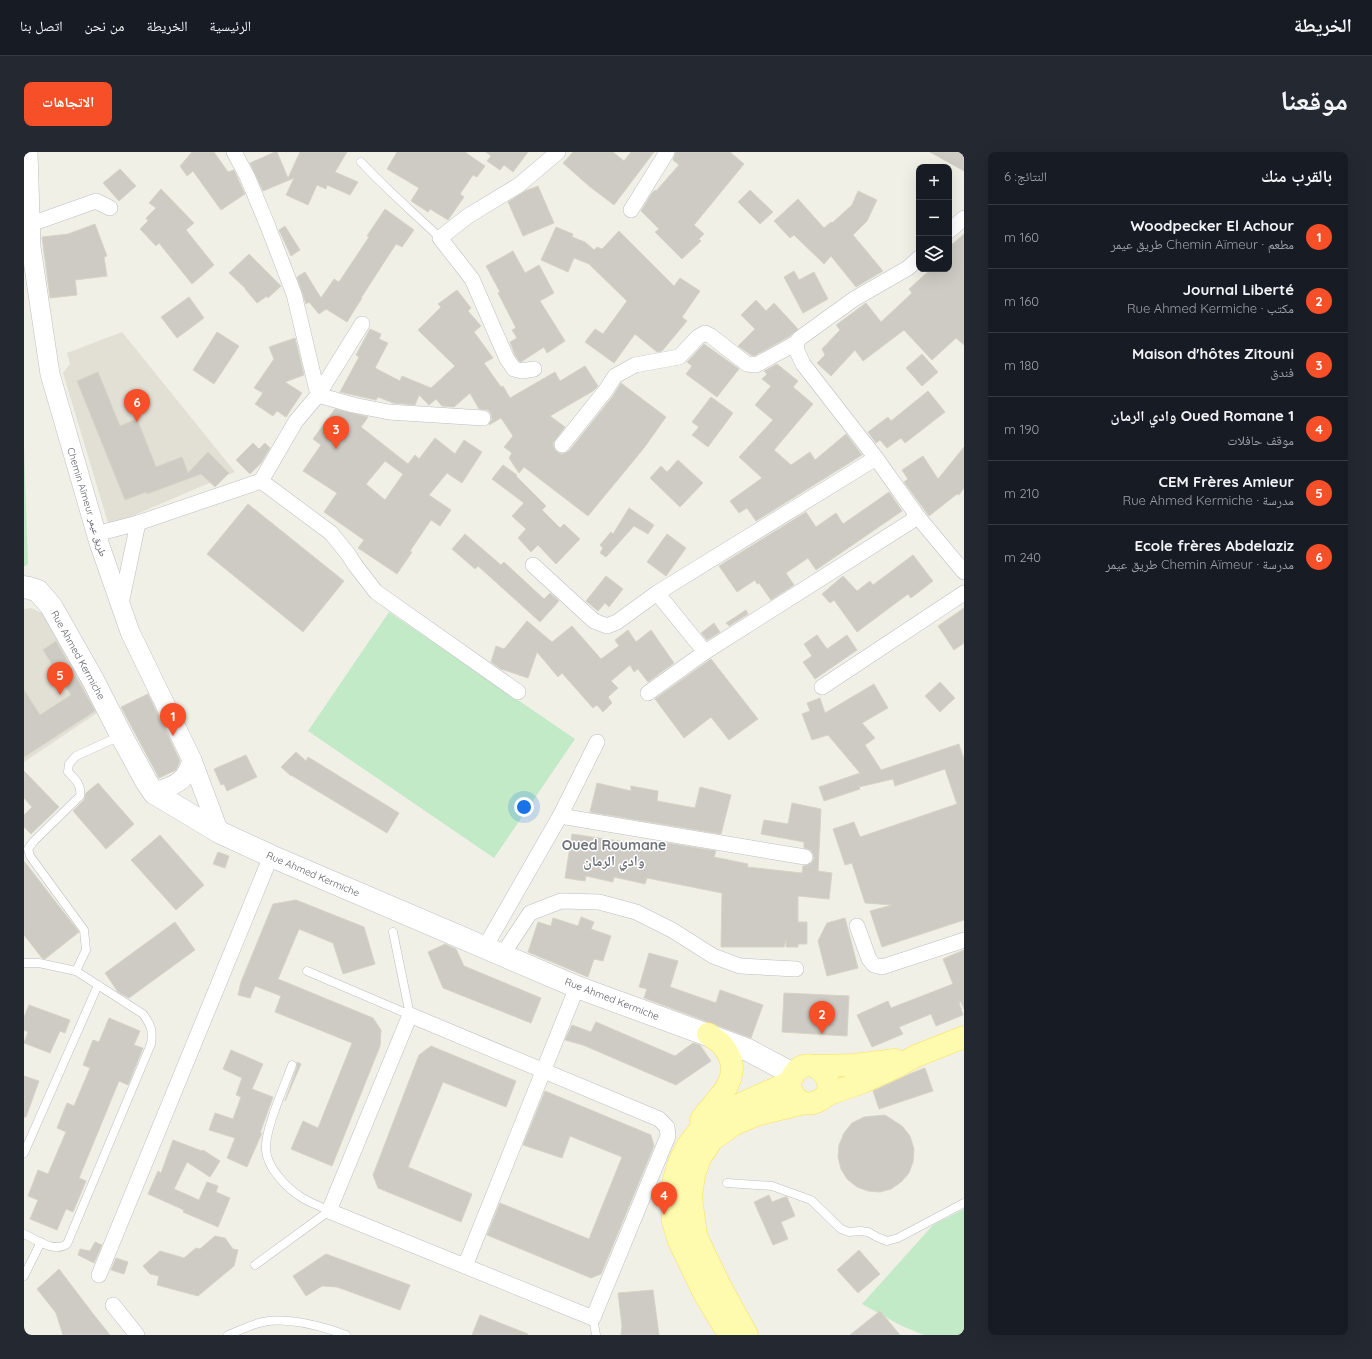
<!DOCTYPE html>
<html lang="ar">
<head>
<meta charset="utf-8">
<style>
  :root { --surface:#171b24; --page:#242831; --text:#f1f3f6; --muted:#9ea1a6; --line:#363941; --accent:#f74f28 }
  body { margin:0; font-family:Quicksand,"Noto Naskh Arabic",sans-serif; background:var(--page); color:var(--text); direction:rtl }
  .controls { position:absolute; right:12px; top:12px; display:grid; overflow:hidden; border-radius:8px; box-shadow:0 4px 16px #0002 }
  .controls button { width:36px; height:36px; display:grid; place-items:center; padding:0; border:0; border-bottom:1px solid var(--line); background:var(--surface); color:var(--text); font:20px sans-serif }
  .you { position:absolute; left:500px; top:655px; width:14px; height:14px; margin:-10px; border:3px solid #fff; border-radius:50%; background:#1a73e8; box-shadow:0 0 0 6px #1a73e833 }
  .badge { display:grid; place-items:center; width:26px; height:26px; border-radius:50%; background:var(--accent); color:#fff; font-size:13px; font-weight:700 }
  .pin { position:absolute; translate:-50% -33px; filter:drop-shadow(0 1px 2px #0008) }
  .pin::after { content:''; position:absolute; top:21px; width:14px; height:12px; background:inherit; clip-path:polygon(0 0,100% 0,50% 100%) }
  .list { margin:0; padding:0; list-style:none }
  h2 { display:flex; justify-content:space-between; align-items:center; height:52px; margin:0; padding:0 16px; font-size:17px }
  h2 small { font-size:13px; font-weight:400; color:var(--muted) }
  .list li { display:grid; grid-template-columns:26px 1fr auto; gap:12px; align-items:center; box-sizing:border-box; height:64px; padding:0 16px; border-top:1px solid var(--line) }
  .list b { display:block; font-size:15px; white-space:nowrap }
  .list p { margin:0; font-size:13px; white-space:nowrap; color:var(--muted) }
  .list em { font-size:13px; font-style:normal; color:var(--muted) }
  .icon { flex:none; width:22px; height:22px; fill:none; stroke:currentColor; stroke-width:2; stroke-linecap:round; stroke-linejoin:round }
  .map { position:relative; flex:none; width:940px; height:1183px; overflow:hidden; direction:ltr; border-radius:8px }
  header { display:flex; align-items:center; gap:24px; box-sizing:border-box; height:56px; padding:0 20px; background:var(--surface); border-bottom:1px solid var(--line) }
  header strong { font-size:19px }
  nav { display:flex; gap:22px; margin-inline-start:auto; font-size:14px }
  .intro { display:flex; align-items:center; justify-content:space-between; box-sizing:border-box; height:96px; padding:0 24px }
  h1 { margin:0; font-size:28px }
  .button { padding:10px 18px; border-radius:8px; background:var(--accent); color:#fff; font-size:14px; font-weight:700 }
  main { display:flex; gap:24px; padding:0 24px }
  aside { flex:1; background:var(--surface); border-radius:8px; box-shadow:0 4px 16px #0002 }
  .map>svg:first-child { display:block }
  .education { fill:#e2e0d5 }
  .green { fill:#c2eac7 }
  .building { fill:#cdcbc3; stroke:#d7d3c5; fill-rule:evenodd }
  .lines { fill:none; stroke-linecap:round; stroke-linejoin:round }
  .service-casing { stroke:#bbbec3; stroke-width:9 }
  .minor-casing { stroke:#bbbec3; stroke-width:16 }
  .tertiary-casing { stroke:#bbbec3; stroke-width:20 }
  .secondary-casing { stroke:#bcbfc5; stroke-width:23 }
  .primary-casing { stroke:#fce055; stroke-width:23 }
  .service { stroke:#fff; stroke-width:8 }
  .minor { stroke:#fff; stroke-width:15 }
  .tertiary { stroke:#fff; stroke-width:19 }
  .secondary { stroke:#fff; stroke-width:22 }
  .primary { stroke:#fffbae; stroke-width:22 }
  .labels { text-anchor:middle; dominant-baseline:central; stroke-width:3; stroke-linejoin:round; paint-order:stroke }
  .street-label { font-size:10px; fill:#5e6168; stroke:#fff }
  .district-label { font-size:14px; font-weight:bold; fill:#6f737a; stroke:#fff }
</style>
</head>
<body>
<header>
<strong>الخريطة</strong>
<nav><a>الرئيسية</a><a>الخريطة</a><a>من نحن</a><a>اتصل بنا</a></nav>
</header>
<div class="intro"><h1>موقعنا</h1><a class="button">الاتجاهات</a></div>
<main>
<aside>
<h2>بالقرب منك<small>النتائج: 6</small></h2>
<ul class="list">
<li><span class="badge">1</span><div><b>Woodpecker El Achour</b><p>مطعم · Chemin Aïmeur طريق عيمر</p></div><em>160 m</em></li>
<li><span class="badge">2</span><div><b>Journal Liberté</b><p>مكتب · Rue Ahmed Kermiche</p></div><em>160 m</em></li>
<li><span class="badge">3</span><div><b>Maison d'hôtes Zitouni</b><p>فندق</p></div><em>180 m</em></li>
<li><span class="badge">4</span><div><b>Oued Romane 1 وادي الرمان</b><p>موقف حافلات</p></div><em>190 m</em></li>
<li><span class="badge">5</span><div><b>CEM Frères Amieur</b><p>مدرسة · Rue Ahmed Kermiche</p></div><em>210 m</em></li>
<li><span class="badge">6</span><div><b>Ecole frères Abdelaziz</b><p>مدرسة · Chemin Aïmeur طريق عيمر</p></div><em>240 m</em></li>
</ul>
</aside>
<div class="map">
<svg width="940" height="1183" viewBox="0 0 940 1183">
  <rect width="100%" height="100%" fill="#f1f0e7"/>
  <g class="education">
    <polygon points="98,180 211,320 85,374 39,221 46,212 43,201"/>
    <polygon points="7,456 26,465 79,557 0,610 0,457"/>
  </g>
  <g class="green">
    <polygon points="0,292 4,412 0,415"/>
    <polygon points="365,460 551,587 470,706 284,579"/>
    <polygon points="940,1057 940,1183 900,1183 878,1174 838,1152 909,1073"/>
  </g>
  <g class="building">
    <polygon points="168,0 190,0 204,20 210,18 221,42 197,58 169,19 163,24 156,14"/>
    <polygon points="251,0 253,0 264,26 276,0 323,0 311,20 334,30 326,43 303,33 302,37 293,33 284,53 262,43 270,26 239,39 226,11"/>
    <polygon points="373,0 441,0 461,14 453,25 449,23 436,42 440,45 424,68 406,57 404,60 387,49 395,36 363,17"/>
    <polygon points="462,0 504,0 489,20 480,13 476,18 463,9 467,4"/>
    <polygon points="549,0 589,0 600,9 607,0 630,0 590,53 565,34 539,11"/>
    <polygon points="652,0 706,0 720,12 670,73 680,82 675,87 677,89 658,107 631,80 635,77 617,59 628,41 631,38 632,39 655,13 649,8"/>
    <polygon points="906,0 940,0 940,19"/>
    <polygon points="96,17 112,34 95,49 79,31"/>
    <polygon points="514,34 530,71 499,84 484,50 501,39"/>
    <polygon points="137,37 170,71 162,78 190,113 168,132 135,91 132,94 116,77 124,69 122,66 132,56 125,51"/>
    <polygon points="726,38 749,60 736,72 714,50"/>
    <polygon points="834,39 853,48 843,69 829,83 859,119 832,135 807,104 800,112 770,83 766,86 750,69 774,47 800,76 807,70 808,71 828,53"/>
    <polygon points="361,57 390,78 378,95 372,92 337,146 338,146 323,170 302,157 295,162 285,150 282,152 273,125 281,120 297,146 310,127 315,130 345,85 343,84"/>
    <polygon points="71,72 83,104 80,105 83,124 51,128 53,143 26,146 18,85 44,82"/>
    <polygon points="261,74 276,98 267,104 255,78"/>
    <polygon points="532,75 549,82 548,85 561,90 570,98 573,95 578,97 595,79 650,134 656,126 676,139 658,165 663,169 638,199 633,200 611,182 590,211 561,190 571,177 579,182 603,149 565,112 550,106 544,120 517,108"/>
    <polygon points="940,82 940,193 932,186 908,208 880,178 839,209 831,198 807,224 793,211 801,203 798,197 816,178 812,173 842,151 857,170 888,141 885,137 907,117 925,117 925,95"/>
    <polygon points="489,99 501,121 515,113 530,141 516,149 541,189 523,201 520,195 497,210 495,209 491,203 486,190 493,186 488,178 492,176 474,141 476,140 462,114"/>
    <polygon points="225,102 257,134 244,146 243,144 233,151 221,137 222,135 221,136 205,121"/>
    <polygon points="770,119 775,128 790,120 804,147 779,161 760,125"/>
    <polygon points="433,138 447,156 444,159 457,174 450,180 469,206 460,211 477,235 479,234 486,246 531,220 536,229 561,214 574,234 569,239 526,264 541,275 529,291 530,296 533,300 537,302 541,301 545,299 589,244 597,231 642,265 620,296 564,364 500,315 495,321 485,306 488,301 480,295 489,284 477,266 465,273 468,267 467,262 464,258 455,257 446,241 430,255 418,254 412,247 405,253 395,243 391,253 369,251 354,245 352,248 316,240 335,205 332,203 346,177 357,182 355,187 364,191 351,216 376,229 378,224 407,236 431,214 394,178 417,155 414,152"/>
    <polygon points="165,145 180,166 153,186 137,165"/>
    <polygon points="732,148 742,159 750,151 774,177 766,184 730,204 727,203 714,194 731,177 717,163"/>
    <polygon points="193,180 215,194 190,232 169,218"/>
    <polygon points="271,186 280,223 261,230 278,241 262,265 253,259 249,264 231,252 239,241 230,236 250,207 245,195"/>
    <polygon points="680,192 715,217 693,245 662,222 668,214 663,210"/>
    <polygon points="898,202 914,220 898,234 882,216"/>
    <polygon points="753,212 774,229 769,235 789,252 750,298 767,313 786,300 791,308 822,282 838,303 732,369 723,356 715,361 706,349 738,326 715,305 749,268 731,253 747,234 738,227 743,222 740,219"/>
    <polygon points="74,220 96,274 113,267 132,315 158,305 164,321 184,300 205,321 191,335 177,322 123,342 122,340 101,348 53,229"/>
    <polygon points="904,239 921,260 881,291 877,286 863,296 856,288 852,291 844,280 864,265 867,269"/>
    <polygon points="687,245 709,261 684,295 668,283 675,275 668,270"/>
    <path d="M 311,257 L 344,265 L 337,275 L 384,312 L 391,303 L 395,307 L 411,286 L 431,302 L 440,288 L 458,300 L 438,331 L 423,321 L 405,343 L 427,358 L 416,374 L 407,368 L 386,399 L 388,400 L 373,422 L 334,396 L 340,388 L 300,360 L 313,341 L 279,319 L 297,293 L 289,287 ZM 361,309 L 379,322 L 361,348 L 342,332 Z"/>
    <polygon points="229,291 235,297 241,291 246,296 237,311 226,322 212,308"/>
    <polygon points="940,295 940,336 935,343 933,342 905,364 880,330 884,327 878,318 899,304 914,327"/>
    <polygon points="654,308 679,331 656,355 626,326 637,314 643,320"/>
    <polygon points="479,313 493,323 492,324 522,354 518,358 536,376 540,372 556,387 532,412 514,393 507,400 494,386 502,377 488,364 500,351 468,327"/>
    <polygon points="865,340 878,359 792,418 784,406 762,421 770,433 747,448 735,431 733,432 731,428 713,440 695,414 782,360 792,375 812,361 819,372"/>
    <polygon points="224,352 320,429 279,480 183,402"/>
    <polygon points="605,356 630,373 624,382 610,374 582,405 576,401 579,396 576,393 587,380 589,382"/>
    <polygon points="441,382 477,413 480,410 520,447 526,441 535,449 516,470 454,414 451,417 428,397"/>
    <polygon points="643,382 662,396 642,424 623,410"/>
    <polygon points="889,403 909,429 887,446 884,442 833,480 810,448 806,451 798,442 819,424 833,439 846,429 849,433"/>
    <polygon points="582,424 599,437 585,455 581,451 574,459 562,449"/>
    <polygon points="940,456 940,491 930,498 914,474"/>
    <polygon points="722,458 724,462 705,474 702,471"/>
    <polygon points="503,469 528,490 548,474 577,507 595,494 591,488 604,478 612,490 627,478 650,511 624,530 614,517 610,520 606,513 587,529 594,536 584,545 588,551 579,560 573,553 569,556 538,521 534,525 513,500 504,526 477,517 467,510 472,494 480,497"/>
    <polygon points="690,471 696,480 683,488 677,481"/>
    <polygon points="793,483 803,497 823,483 833,498 791,527 779,510 788,504 780,492"/>
    <polygon points="32,489 71,559 0,605 0,538 16,563 47,543 19,498"/>
    <polygon points="687,507 734,567 705,588 687,565 660,586 631,547"/>
    <polygon points="916,530 931,546 916,560 901,544"/>
    <polygon points="850,532 864,556 838,571 851,586 841,593 857,618 935,592 940,607 940,768 858,795 846,759 868,753 841,751 828,711 821,713 809,677 830,670 836,685 933,652 921,617 871,634 869,627 835,635 836,637 800,649 795,635 836,621 804,583 788,588 778,562 786,559 783,551 796,546 801,561"/>
    <polygon points="124,542 156,609 152,618 135,626 97,555"/>
    <polygon points="272,600 282,609 284,605 375,661 363,681 267,623 267,624 257,615"/>
    <polygon points="222,603 233,625 203,639 200,632 197,633 190,617"/>
    <polygon points="0,619 35,655 7,682 0,675 0,663 8,655 0,646"/>
    <polygon points="74,631 110,672 82,697 49,659 60,648 62,641"/>
    <polygon points="573,631 607,639 607,634 634,639 633,649 671,656 676,635 707,643 697,682 566,660"/>
    <polygon points="768,651 797,657 794,719 808,721 805,747 774,744 774,770 783,770 783,792 774,792 774,795 762,795 762,788 760,795 697,795 698,741 623,726 621,732 590,725 589,730 562,724 561,729 541,726 548,682 642,696 643,691 692,699 690,705 724,712 723,715 778,721 779,714 784,713 788,710 790,706 789,702 787,698 780,696 780,690 737,682 740,668 764,672"/>
    <polygon points="136,683 180,733 152,758 107,708"/>
    <polygon points="194,700 205,704 201,716 189,712"/>
    <polygon points="0,709 55,780 21,807 18,806 0,783"/>
    <polygon points="272,748 340,775 351,812 319,822 309,791 275,777 254,827 349,866 357,878 356,894 308,1014 267,997 279,969 294,976 328,891 251,860 257,844 231,834 226,846 214,843 217,830 249,752"/>
    <polygon points="557,765 570,770 567,777 587,784 579,809 570,807 564,825 504,800 514,770 527,774 529,766 554,774"/>
    <polygon points="821,766 834,816 803,824 794,789 803,771"/>
    <polygon points="151,770 171,798 105,846 94,840 81,821"/>
    <polygon points="421,792 432,797 440,814 517,846 507,871 419,836 404,800"/>
    <polygon points="940,798 940,857 937,850 935,850 939,863 912,874 907,862 875,875 879,882 848,895 833,863 864,849 867,856 929,832 919,807"/>
    <polygon points="625,801 654,809 646,835 692,851 696,838 739,853 727,886 620,846 623,837 615,835"/>
    <polygon points="760,841 825,844 823,884 758,880"/>
    <polygon points="5,853 46,868 41,881 36,879 26,901 0,891 4,880 0,878 0,865"/>
    <polygon points="85,866 116,879 110,893 119,896 104,933 95,929 55,1026 62,1029 49,1060 42,1057 33,1078 6,1067 14,1048 4,1044 14,1018 24,1022 42,980 33,976 43,951 50,954 66,916 59,913 69,888 75,890"/>
    <polygon points="572,870 651,904 669,891 676,893 687,909 652,933 559,893 541,888 548,873 567,880"/>
    <polygon points="407,894 492,929 482,955 419,930 384,1015 448,1042 437,1070 354,1036 349,1023 395,903"/>
    <polygon points="207,898 239,912 228,937 249,945 236,981 238,981 223,1015 203,1006 211,986 185,978 191,961 209,967 217,945 212,943 218,926 199,917"/>
    <polygon points="273,910 277,912 261,949 273,915"/>
    <polygon points="901,916 909,939 855,957 849,939 888,921"/>
    <polygon points="0,924 15,929 2,965 0,965"/>
    <polygon points="521,939 627,983 630,994 577,1122 567,1126 463,1083 476,1051 565,1087 598,1005 546,984 538,1006 499,993"/>
    <polygon points="861,963 878,974 886,984 890,997 889,1010 885,1021 877,1030 867,1037 856,1040 844,1039 833,1035 823,1027 817,1017 814,1005 815,993 820,981 828,971 840,965"/>
    <polygon points="149,988 178,999 179,998 196,1009 186,1025 163,1010 150,1037 175,1048 183,1030 194,1034 192,1040 206,1046 194,1075 159,1060 160,1058 124,1042 134,1019 137,1021"/>
    <polygon points="745,1043 748,1050 761,1045 763,1045 771,1064 757,1070 764,1087 749,1093 730,1050"/>
    <polygon points="191,1084 201,1086 209,1097 214,1098 210,1114 174,1144 133,1133 135,1124 126,1122 119,1114 136,1099 160,1106 172,1096 176,1097"/>
    <polygon points="71,1090 78,1093 70,1111 54,1103 56,1097 66,1099"/>
    <polygon points="835,1098 856,1122 834,1141 813,1118"/>
    <polygon points="302,1102 386,1133 376,1158 313,1135 298,1134 282,1144 269,1124"/>
    <polygon points="92,1106 104,1110 100,1122 87,1118"/>
    <polygon points="35,1117 70,1163 86,1183 39,1183 32,1161 13,1137"/>
    <polygon points="629,1138 635,1183 597,1183 598,1174 594,1141"/>
    <polygon points="856,1159 876,1183 826,1183"/>
    <polygon points="456,1163 504,1182 503,1183 448,1183"/>
  </g>
  <g class="lines">
    <g class="service-casing">
      <g id="service">
        <path d="M 337,10 C 362,37 390,61 416,86"/>
        <path d="M 0,811 L 15,811 L 52,819 L 119,862 C 127,873 129,878 127,892 L 43,1092 C 30,1101 13,1088 0,1082"/>
        <path d="M 52,819 L 62,798 L 60,778 L 6,704 L 4,697 L 10,689 L 56,644 C 58,633 51,627 44,620 L 45,612 L 52,604 L 96,584"/>
        <polyline points="283,819 386,863 369,780"/>
        <polyline points="0,1001 74,833"/>
        <polyline points="703,1031 748,1034 787,1048 817,1077 825,1080 836,1079 844,1080 853,1085 863,1089 874,1086 940,1051"/>
        <path d="M 231,1113 L 305,1059 C 296,1054 286,1051 277,1045 C 263,1036 243,1016 242,998 C 240,979 261,933 268,913"/>
        <polyline points="0,1124 17,1090"/>
        <polyline points="569,1166 572,1183"/>
        <path d="M 204,1183 C 215,1179 228,1172 239,1170 C 265,1165 297,1174 322,1183"/>
      </g>
    </g>
    <g class="minor-casing">
      <g id="minor">
        <polyline points="210,0 223,24 243,72 270,142 294,243 329,253 365,260 459,266"/>
        <polyline points="607,58 643,0"/>
        <polyline points="7,72 72,49 86,56"/>
        <polyline points="925,79 940,66"/>
        <polyline points="510,217 498,219 490,217 483,207 448,127 416,86 444,64 495,33 534,0"/>
        <polyline points="538,293 582,238 591,224 611,213 655,205 674,185 681,181 687,184 723,212 732,213 772,191"/>
        <polyline points="852,306 779,212 773,199 772,191 776,186 830,147 884,116 895,106"/>
        <polyline points="237,329 307,381 324,402 331,413 352,440 494,540"/>
        <polyline points="72,382 114,371 237,329 272,269 294,243 338,172"/>
        <polyline points="509,413 570,469 583,474 593,470 633,441 852,306 894,365 940,420"/>
        <polyline points="633,441 681,500"/>
        <polyline points="97,452 114,371"/>
        <polyline points="798,535 940,441"/>
        <polyline points="624,541 681,500 894,365"/>
        <polyline points="536,664 781,705"/>
        <polyline points="833,774 845,807 850,813 858,815 940,788"/>
        <polyline points="461,795 536,664 573,590"/>
        <polyline points="479,802 506,761 537,749 575,750 612,760 648,778 689,804 716,814 772,817"/>
        <polygon points="386,863 635,967 643,975 644,984 569,1166 305,1059"/>
        <polyline points="441,1114 553,835"/>
        <polyline points="75,1123 247,704"/>
        <polyline points="89,1153 113,1183"/>
      </g>
    </g>
    <g class="tertiary-casing">
      <g id="tertiary">
        <polyline points="4,0 7,95 26,222 75,391 106,480 168,608 195,680"/>
        <path d="M 130,641 C 151,632 161,632 168,608"/>
      </g>
    </g>
    <g class="secondary-casing">
      <polyline id="secondary" points="0,435 5,436 14,439 27,454 69,528 97,583 122,629 130,641 195,680 247,704 553,835 722,897 769,922"/>
    </g>
    <g class="primary-casing">
      <g id="primary">
        <polyline points="790,914 831,913 871,908"/>
        <polyline points="802,943 839,930 874,914 892,904 940,885"/>
        <path d="M 677,968 C 682,960 688,955 693,948 C 708,931 715,914 699,894 C 695,889 689,886 684,882"/>
        <path d="M 705,1183 L 680,1141 L 655,1089 L 649,1069 L 648,1050 L 650,1028 L 656,1008 L 664,993 L 674,980 L 699,960 L 766,930 C 782,888 826,937 792,950 C 777,956 766,943 766,930"/>
        <polyline points="723,1183 695,1132 672,1084 667,1045 670,1023 676,1006 688,988 709,973 732,963 780,951"/>
      </g>
    </g>
    <use href="#service" class="service"/>
    <use href="#minor" class="minor"/>
    <use href="#tertiary" class="tertiary"/>
    <use href="#secondary" class="secondary"/>
    <use href="#primary" class="primary"/>
  </g>
  <g class="labels">
    <g class="street-label">
      <text transform="translate(63 350) rotate(73)">Chemin Aïmeur طريق عيمر</text>
      <text transform="translate(54 503) rotate(61)">Rue Ahmed Kermiche</text>
      <text transform="translate(289 722) rotate(23)">Rue Ahmed Kermiche</text>
      <text transform="translate(588 847) rotate(21)">Rue Ahmed Kermiche</text>
    </g>
    <g class="district-label">
      <text x="590" y="693">Oued Roumane<tspan x="590" dy="16">وادي الرمان</tspan></text>
    </g>
  </g>
</svg>
<div class="controls">
<button>+</button>
<button>−</button>
<button><svg class="icon" aria-label="layers" viewBox="0 0 24 24"><path d="M12 4l9 5-9 5-9-5zM3 14l9 5 9-5"/></svg></button>
</div>
<div class="you"></div>
<div class="pin badge" style="left:149px;top:584px">1</div>
<div class="pin badge" style="left:798px;top:882px">2</div>
<div class="pin badge" style="left:312px;top:297px">3</div>
<div class="pin badge" style="left:640px;top:1063px">4</div>
<div class="pin badge" style="left:36px;top:543px">5</div>
<div class="pin badge" style="left:113px;top:270px">6</div>
</div>
</main>
</body>
</html>
